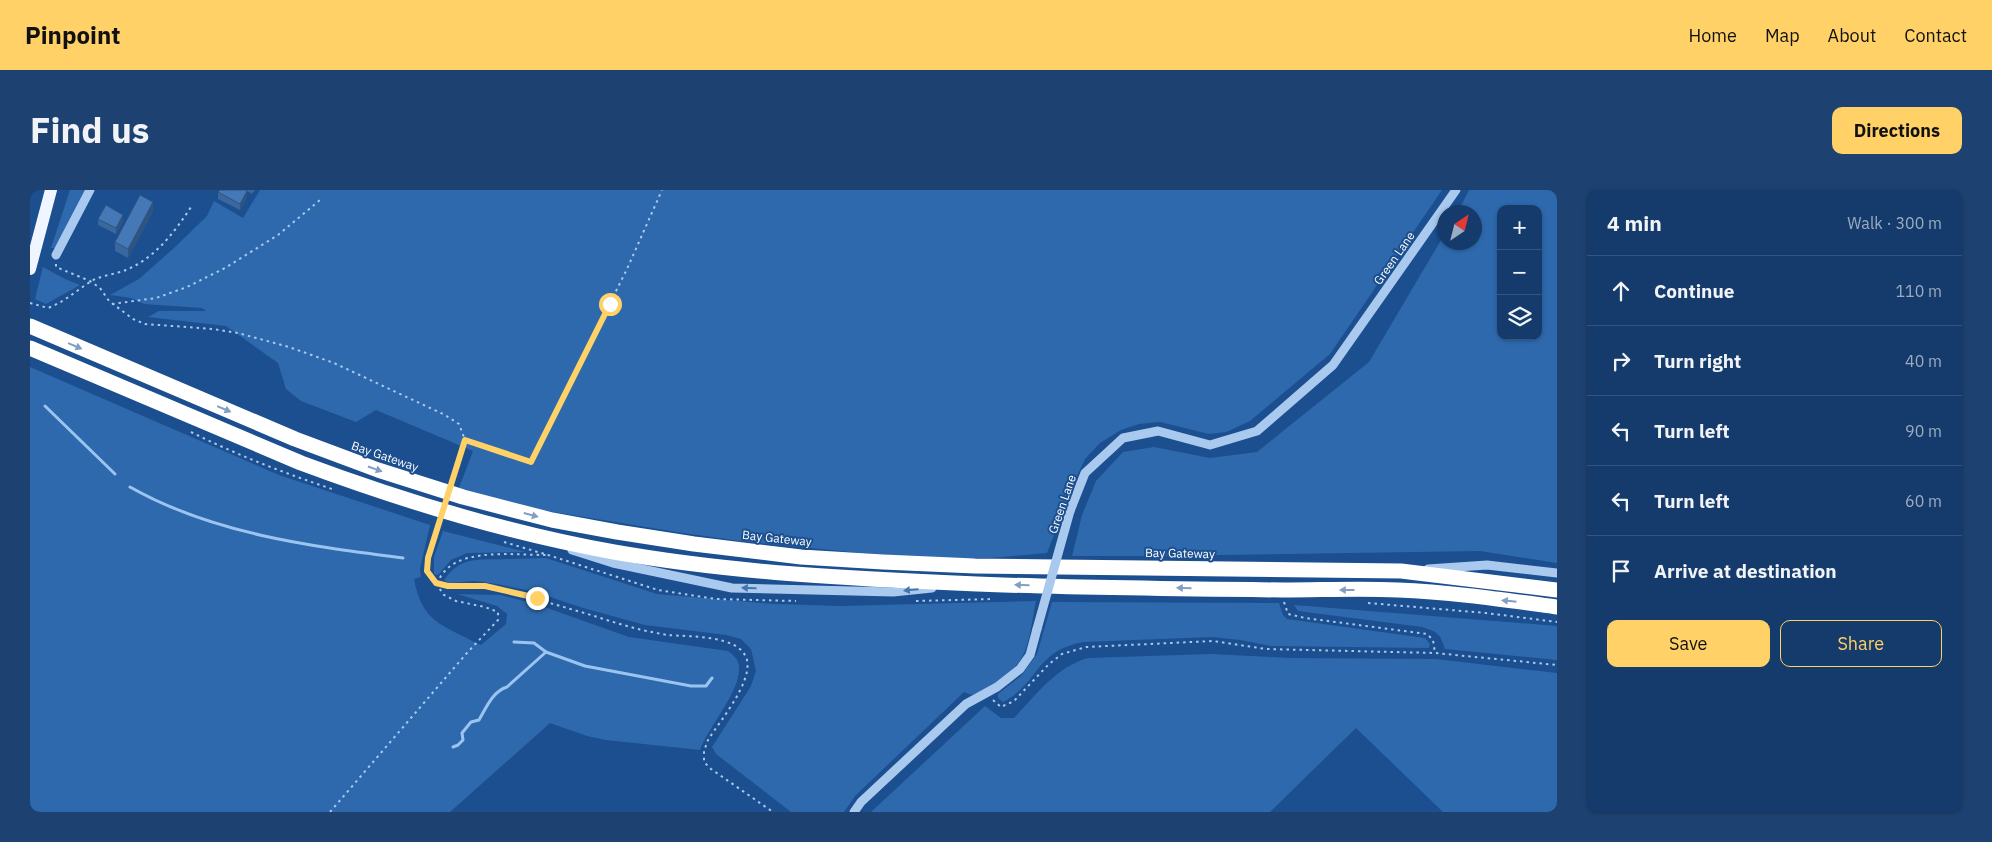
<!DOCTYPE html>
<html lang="en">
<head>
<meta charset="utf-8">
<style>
  :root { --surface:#143b6b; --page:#1d4271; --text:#f1f3f6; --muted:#9dadc1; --line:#33557e; --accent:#ffd166 }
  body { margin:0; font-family:"IBM Plex Sans",sans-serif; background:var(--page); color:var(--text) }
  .controls { position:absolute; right:15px; top:15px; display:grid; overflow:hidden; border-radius:10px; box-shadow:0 1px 4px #0004 }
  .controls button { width:45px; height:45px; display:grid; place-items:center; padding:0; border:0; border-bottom:1px solid var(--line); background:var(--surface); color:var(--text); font:25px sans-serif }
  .compass { position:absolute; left:1407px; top:15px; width:45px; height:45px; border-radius:50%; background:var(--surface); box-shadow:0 1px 4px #0004; rotate:35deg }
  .stop { position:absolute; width:15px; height:15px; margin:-11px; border:4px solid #ffd166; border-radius:50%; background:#fff }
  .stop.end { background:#ffd166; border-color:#fff; box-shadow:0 1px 5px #0008 }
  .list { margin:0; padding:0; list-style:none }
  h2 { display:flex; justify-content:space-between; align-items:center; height:65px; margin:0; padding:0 20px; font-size:21px }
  h2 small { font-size:16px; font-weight:400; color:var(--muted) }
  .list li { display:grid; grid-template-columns:32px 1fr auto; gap:15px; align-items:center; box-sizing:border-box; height:70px; padding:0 20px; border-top:1px solid var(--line) }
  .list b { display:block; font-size:19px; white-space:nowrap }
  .list em { font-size:16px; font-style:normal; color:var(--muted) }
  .actions { display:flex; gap:10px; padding:15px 20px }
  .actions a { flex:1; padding:11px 0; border:1px solid var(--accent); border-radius:10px; text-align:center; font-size:18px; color:var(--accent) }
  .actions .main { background:var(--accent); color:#111 }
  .icon { flex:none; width:28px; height:28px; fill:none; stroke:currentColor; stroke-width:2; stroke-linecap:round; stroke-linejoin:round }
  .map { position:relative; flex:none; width:1527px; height:622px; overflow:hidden; border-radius:10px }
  header { display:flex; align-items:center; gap:30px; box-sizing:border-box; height:70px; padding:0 25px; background:var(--accent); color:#111 }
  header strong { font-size:24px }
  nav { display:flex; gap:28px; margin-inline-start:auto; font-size:18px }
  .intro { display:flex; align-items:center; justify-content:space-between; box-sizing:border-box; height:120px; padding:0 30px }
  h1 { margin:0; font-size:35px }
  .button { padding:12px 22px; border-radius:10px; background:var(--accent); color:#111; font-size:18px; font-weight:700 }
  main { display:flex; gap:30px; padding:0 30px }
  aside { flex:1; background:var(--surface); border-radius:10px; box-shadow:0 1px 4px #0004 }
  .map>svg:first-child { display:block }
  .green { fill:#2e69ad; fill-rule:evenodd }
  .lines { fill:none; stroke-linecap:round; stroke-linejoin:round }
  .stream { stroke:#9cc4f0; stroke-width:3 }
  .path { stroke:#a9c9ee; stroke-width:2; stroke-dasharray:2.5 4; stroke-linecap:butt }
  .minor { stroke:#a9c9ee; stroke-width:9 }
  .major { stroke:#f0f6ff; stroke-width:12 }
  .highway { stroke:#fff; stroke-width:15 }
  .path-bridge { stroke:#a9c9ee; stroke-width:2; stroke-dasharray:2.5 4; stroke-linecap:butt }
  .minor-bridge { stroke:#a9c9ee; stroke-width:9 }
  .wall { fill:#3a679d }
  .shaded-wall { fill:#305480 }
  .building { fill:#4478b7; stroke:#305480 }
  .oneway { fill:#829ec1 }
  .oneway2 { fill:#4674ac }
  .route { stroke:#ffd166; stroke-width:6 }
  .labels { text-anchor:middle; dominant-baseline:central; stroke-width:4; stroke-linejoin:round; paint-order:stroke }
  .street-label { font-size:12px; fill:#fff; stroke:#1b4f8f }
</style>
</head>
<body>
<header>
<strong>Pinpoint</strong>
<nav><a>Home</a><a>Map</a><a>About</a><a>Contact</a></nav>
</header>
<div class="intro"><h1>Find us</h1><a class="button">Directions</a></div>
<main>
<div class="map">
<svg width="1527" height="622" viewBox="0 0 1527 622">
  <rect width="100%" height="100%" fill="#1b4f8f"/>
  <g class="green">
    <polygon points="40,0 57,0 25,58 21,58"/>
    <polygon points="230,0 1412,0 1300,164 1220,231 1196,242 1179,244 1130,232 1109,234 1091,240 1070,253 1055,269 1045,290 1017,363 960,368 900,368 831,363 710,351 653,343 499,318 429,298 443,261 346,220 326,232 271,211 256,199 248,173 196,136 118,127 129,121 176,121 172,118 114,114 101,108 80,105 109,89 144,58 177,26 184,11 213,28"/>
    <path d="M 1439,0 L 1527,0 L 1527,373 L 1450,361 L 1127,366 L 1042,366 L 1052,325 L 1066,291 L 1093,262 L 1124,257 L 1180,268 L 1227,262 L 1339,172 L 1414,45 L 1414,52 L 1444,52 L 1444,22 L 1428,22 ZM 1471,19 L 1508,19 L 1508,146 L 1471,146 Z"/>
    <polygon points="13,77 35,89 50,95 16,114 5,109"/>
    <path d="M 0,177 L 249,285 L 400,335 L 390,379 L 391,387 L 384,389 C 392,432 411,434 446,453 L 451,455 L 476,434 L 477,424 L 467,416 L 427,404 L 470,405 L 506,414 L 599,447 L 698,461 C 702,464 706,467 708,472 C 716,496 678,536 670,560 L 576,550 L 557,546 L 520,533 L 420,622 L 0,622 Z"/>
    <polygon points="413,341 496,362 437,363 421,370 408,385 404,384 404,367"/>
    <path d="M 516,368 L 627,404 L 744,414 L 810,416 L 1006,411 C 1003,426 1001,443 996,458 C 989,481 964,497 942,505 L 934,502 L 825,606 L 814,622 L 761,622 L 686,564 L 682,557 L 721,496 L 726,481 L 721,459 L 711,449 L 696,445 L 615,435 L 553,418 L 502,401 L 467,394 L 445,391 L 419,393 L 414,390 C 431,365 451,370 477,369 C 490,369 503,368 516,368 Z"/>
    <path d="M 1022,412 L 1249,413 L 1253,425 L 1257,429 L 1395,448 L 1400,454 L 1399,458 L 1241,456 L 1210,450 L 1182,447 L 1054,452 C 1005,460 1009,494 973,512 L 968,508 L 968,504 L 991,486 L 1007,464 Z"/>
    <path d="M 1264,415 L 1527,436 L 1527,470 L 1415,459 C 1410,443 1407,442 1392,437 L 1268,421 Z"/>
    <path d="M 1180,464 L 1260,468 L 1406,469 L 1527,483 L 1527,622 L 1413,622 L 1326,538 L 1240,622 L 841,622 L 955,516 L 971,528 L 984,528 C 1006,505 1026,477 1058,468 Z"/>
  </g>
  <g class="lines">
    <g class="stream">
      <polyline points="15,216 85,284"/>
      <path d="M 100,297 C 183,344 280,356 373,368"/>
      <polyline points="484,452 504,453 516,462"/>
      <path d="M 423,557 L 428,555 L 433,550 L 432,543 L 441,532 L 449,530 C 456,518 463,501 477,497 L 516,462 L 555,476 L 661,496 L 676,496 L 682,488"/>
    </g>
    <g class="path">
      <polyline points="26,74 26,77 60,91 70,98 79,111 103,129 115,134 183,139 208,143 259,157 304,173 415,225 429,234 435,250 501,272 597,79 632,0"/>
      <path d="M 0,113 L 18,118 C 34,112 46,101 60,92 C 68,86 86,84 96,80 C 125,68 144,43 161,17"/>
      <polyline points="82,114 126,108 157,97 195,78 248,45 290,10"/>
      <path d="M 161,242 C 207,265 254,283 302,299"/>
      <polyline points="474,352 518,365 628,400 686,409 766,411"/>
      <path d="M 406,393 C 423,398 441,393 458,397 C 493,405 527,415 561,425 C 586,433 611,441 638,445 C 658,447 710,444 717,470 C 722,493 690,531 678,550 L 674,561 L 674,572 L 681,579 L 743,622"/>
      <path d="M 406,393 C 410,388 413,382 418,378 C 439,359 488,365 516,365"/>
      <polyline points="886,411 964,409"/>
      <polyline points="1254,412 1258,424 1275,428 1397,444 1403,450 1405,463"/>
      <polyline points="1338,413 1456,423 1527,432"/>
      <polyline points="963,510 971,517 984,511 1019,474 1032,464 1056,457 1183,451 1236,459 1405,463 1527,475"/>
      <polyline points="300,622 436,464 468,430 468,422 455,417 426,411 414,405 397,381 398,368"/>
    </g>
    <g class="minor">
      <polyline points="26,65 60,0"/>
      <polyline points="1040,321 1055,283 1093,248 1128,241 1180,255 1227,241 1303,175 1426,0"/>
      <polyline points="542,360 583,373 702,398 863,402 902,398"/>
      <polyline points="1398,379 1457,375 1527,383"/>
      <polyline points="824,622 831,612 936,514 967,497 990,479 1000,465 1007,439"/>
    </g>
    <polyline class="major" points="0,79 21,0"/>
    <g class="highway">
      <polyline points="0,136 265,249 348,280 433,307 522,330 587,342 664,354 771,367 853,372 945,376 1371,381 1527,400"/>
      <path d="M 0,158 L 271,273 C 373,311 477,343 584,362 C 703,383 826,389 947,394 C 1049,398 1151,399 1253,400 C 1291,400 1330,398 1368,400 C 1421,402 1475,410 1527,417"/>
    </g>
    <polyline class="path-bridge" points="398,368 435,250"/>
    <polyline class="minor-bridge" points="1007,439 1040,321"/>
  </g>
  <g class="wall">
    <polygon points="190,0 225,0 222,4 217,1 217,7 210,20 188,9 188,2"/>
    <polygon points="123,21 98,68 85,61 85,52"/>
    <polygon points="68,29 93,31 86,44 68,35"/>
  </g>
  <g class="shaded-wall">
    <polygon points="217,1 217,7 210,20 210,14"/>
    <polygon points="123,12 123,21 98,68 98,59"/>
    <polygon points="93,25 93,31 86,44 86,38"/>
  </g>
  <g class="building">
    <polygon points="190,0 215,0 217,1 210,14 188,2"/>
    <polygon points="110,5 123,12 98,59 85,52"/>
    <polygon points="76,15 93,25 86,38 68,29"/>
  </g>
  <defs><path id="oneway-solid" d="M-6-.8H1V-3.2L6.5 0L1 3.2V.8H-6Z" transform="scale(1.25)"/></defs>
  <g class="oneway">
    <use href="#oneway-solid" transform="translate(45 156) rotate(23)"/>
    <use href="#oneway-solid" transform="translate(194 219) rotate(23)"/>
    <use href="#oneway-solid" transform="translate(345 279) rotate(19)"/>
    <use href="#oneway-solid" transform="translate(501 325) rotate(15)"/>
    <use href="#oneway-solid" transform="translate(992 395) rotate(-179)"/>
    <use href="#oneway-solid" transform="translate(1154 398) rotate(-179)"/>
    <use href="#oneway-solid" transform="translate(1317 400) rotate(180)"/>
    <use href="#oneway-solid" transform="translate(1479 411) rotate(-174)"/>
  </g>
  <g class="oneway2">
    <use href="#oneway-solid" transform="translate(719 398) rotate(-178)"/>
    <use href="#oneway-solid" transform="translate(881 400) rotate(175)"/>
  </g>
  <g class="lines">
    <polyline class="route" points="507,408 455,396 418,396 406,393 397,381 398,368 435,250 501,272 580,114"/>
  </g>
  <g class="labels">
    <g class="street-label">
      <text transform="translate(1364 68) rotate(-55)">Green Lane</text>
      <text transform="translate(355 266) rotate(19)">Bay Gateway</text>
      <text transform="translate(1032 314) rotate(-71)">Green Lane</text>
      <text transform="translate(747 348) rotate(6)">Bay Gateway</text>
      <text transform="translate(1150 363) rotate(1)">Bay Gateway</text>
    </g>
  </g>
</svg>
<div class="controls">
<button>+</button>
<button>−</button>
<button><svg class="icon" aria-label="layers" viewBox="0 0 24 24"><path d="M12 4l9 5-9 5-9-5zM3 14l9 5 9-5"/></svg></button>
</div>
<svg class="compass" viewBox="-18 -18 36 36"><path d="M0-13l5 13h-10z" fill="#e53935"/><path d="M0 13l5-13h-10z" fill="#9dadc1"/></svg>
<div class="stop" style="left:580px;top:114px"></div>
<div class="stop end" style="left:507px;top:408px"></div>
</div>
<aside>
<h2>4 min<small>Walk · 300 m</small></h2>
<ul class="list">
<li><svg class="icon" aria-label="ahead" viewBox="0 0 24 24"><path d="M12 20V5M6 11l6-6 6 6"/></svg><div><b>Continue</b></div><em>110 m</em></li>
<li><svg class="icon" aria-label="right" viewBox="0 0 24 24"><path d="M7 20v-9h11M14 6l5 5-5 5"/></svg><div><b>Turn right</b></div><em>40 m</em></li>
<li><svg class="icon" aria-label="left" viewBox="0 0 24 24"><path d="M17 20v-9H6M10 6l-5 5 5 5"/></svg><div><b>Turn left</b></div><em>90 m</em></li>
<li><svg class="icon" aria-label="left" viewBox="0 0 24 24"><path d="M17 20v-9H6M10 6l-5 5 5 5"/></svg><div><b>Turn left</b></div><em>60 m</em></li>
<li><svg class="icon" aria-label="arrive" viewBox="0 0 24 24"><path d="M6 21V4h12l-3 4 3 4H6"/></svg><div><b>Arrive at destination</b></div></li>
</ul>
<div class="actions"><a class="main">Save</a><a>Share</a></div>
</aside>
</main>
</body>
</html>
